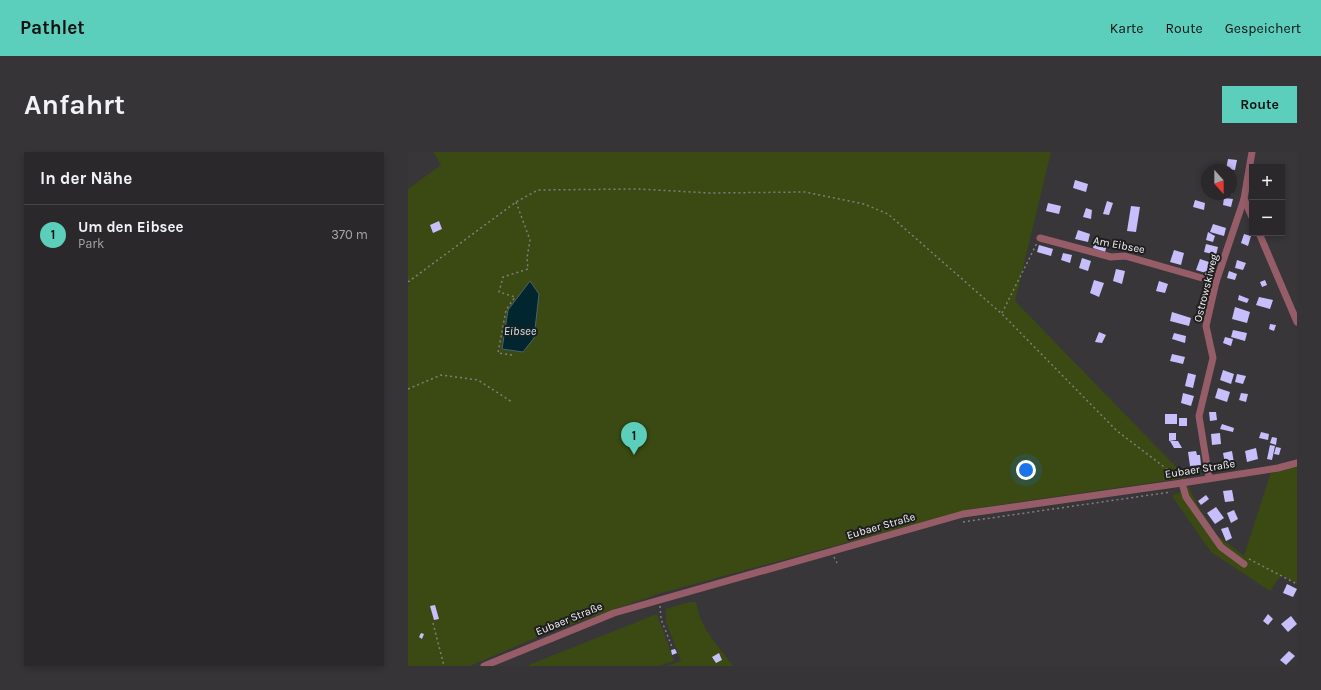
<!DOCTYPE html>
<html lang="de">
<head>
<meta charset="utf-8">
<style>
  :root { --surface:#2a282b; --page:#363437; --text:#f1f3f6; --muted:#a5a6a9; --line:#464447; --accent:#5bcebc }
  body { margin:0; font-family:Karla,sans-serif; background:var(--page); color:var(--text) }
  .controls { position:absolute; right:12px; top:12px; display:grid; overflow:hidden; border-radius:0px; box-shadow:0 2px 6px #0003 }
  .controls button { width:36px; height:36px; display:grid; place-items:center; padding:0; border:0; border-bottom:1px solid var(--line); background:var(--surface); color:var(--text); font:20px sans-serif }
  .compass { position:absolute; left:793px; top:12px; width:36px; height:36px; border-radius:50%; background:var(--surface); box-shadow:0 2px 6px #0003; rotate:159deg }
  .you { position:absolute; left:618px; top:318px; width:14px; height:14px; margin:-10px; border:3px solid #fff; border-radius:50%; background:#1a73e8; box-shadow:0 0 0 6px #1a73e833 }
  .badge { display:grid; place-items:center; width:26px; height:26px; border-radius:50%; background:var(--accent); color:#111; font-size:13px; font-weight:700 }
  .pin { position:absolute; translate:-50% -33px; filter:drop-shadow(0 1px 2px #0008) }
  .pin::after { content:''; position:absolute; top:21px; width:14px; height:12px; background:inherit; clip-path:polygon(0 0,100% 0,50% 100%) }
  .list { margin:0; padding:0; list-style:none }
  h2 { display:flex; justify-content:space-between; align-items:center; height:52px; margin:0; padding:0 16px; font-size:17px }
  h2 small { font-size:13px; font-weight:400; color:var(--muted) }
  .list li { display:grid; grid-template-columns:26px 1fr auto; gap:12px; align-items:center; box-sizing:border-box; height:60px; padding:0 16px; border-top:1px solid var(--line) }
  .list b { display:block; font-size:15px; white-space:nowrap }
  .list p { margin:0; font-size:13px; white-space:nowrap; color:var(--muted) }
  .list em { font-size:13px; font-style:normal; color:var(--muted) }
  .map { position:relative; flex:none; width:889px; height:514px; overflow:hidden; border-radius:0px }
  header { display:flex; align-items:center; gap:24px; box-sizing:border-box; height:56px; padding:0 20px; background:var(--accent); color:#111 }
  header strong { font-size:19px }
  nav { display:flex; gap:22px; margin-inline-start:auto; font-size:14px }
  .intro { display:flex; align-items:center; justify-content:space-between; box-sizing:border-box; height:96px; padding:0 24px }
  h1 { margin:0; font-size:28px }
  .button { padding:10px 18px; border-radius:0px; background:var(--accent); color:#111; font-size:14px; font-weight:700 }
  main { display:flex; gap:24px; padding:0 24px }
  aside { flex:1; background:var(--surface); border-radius:0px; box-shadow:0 2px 6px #0003 }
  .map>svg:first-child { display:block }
  .green { fill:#3a4a12 }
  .water { fill:#02262f; stroke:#4b636a }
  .building { fill:#c7befc }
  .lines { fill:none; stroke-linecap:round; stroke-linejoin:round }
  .path { stroke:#807e81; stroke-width:1.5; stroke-dasharray:2 3; stroke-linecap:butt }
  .minor { stroke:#965d69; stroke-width:7 }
  .labels { text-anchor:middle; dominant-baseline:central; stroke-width:4; stroke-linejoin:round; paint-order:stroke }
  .street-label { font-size:11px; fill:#f4f2f4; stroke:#1f1e1f }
  .water-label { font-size:12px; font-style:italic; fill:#bcedfd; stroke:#1f1e1f }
</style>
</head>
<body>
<header>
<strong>Pathlet</strong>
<nav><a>Karte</a><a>Route</a><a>Gespeichert</a></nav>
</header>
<div class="intro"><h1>Anfahrt</h1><a class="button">Route</a></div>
<main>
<aside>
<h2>In der Nähe<small></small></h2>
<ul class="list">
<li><span class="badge">1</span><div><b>Um den Eibsee</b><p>Park</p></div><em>370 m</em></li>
</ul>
</aside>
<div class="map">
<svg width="889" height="514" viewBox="0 0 889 514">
  <rect width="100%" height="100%" fill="#383639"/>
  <g class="green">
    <polygon points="25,0 643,0 607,149 774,321 777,326 562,357 250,442 142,480 62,514 0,514 0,134 2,132 0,129 0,37 33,13"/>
    <polygon points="889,313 889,432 873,423 862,439 803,400 764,344 781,335 791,356 809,383 836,404 863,320"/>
    <path d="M 281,450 L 288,450 C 293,479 309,491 325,514 L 259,514 L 273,509 L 258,470 L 258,457 Z"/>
    <polygon points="249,462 266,509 250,514 118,514"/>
  </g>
  <polygon class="water" points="122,129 131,142 126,186 115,200 94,197 100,158"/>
  <g class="building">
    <polygon points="820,7 829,8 827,18 818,17"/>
    <polygon points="667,28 680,32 678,40 665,36"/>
    <polygon points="823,29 826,29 824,43 823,43"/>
    <polygon points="816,46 825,47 823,55 815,53"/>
    <polygon points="787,48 797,51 796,58 785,55"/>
    <polygon points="699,49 705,51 701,63 695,62"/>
    <polygon points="640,51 653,54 651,62 638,59"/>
    <polygon points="723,54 732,55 728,80 719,79"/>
    <polygon points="678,56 684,58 683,67 675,65"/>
    <polygon points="31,69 34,77 25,81 22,73"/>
    <polygon points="805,72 818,76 816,84 802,80"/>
    <polygon points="670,78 682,82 680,90 667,87"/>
    <polygon points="800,80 807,84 805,90 798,88"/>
    <polygon points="836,82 843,84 840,94 833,91"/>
    <polygon points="687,89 699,93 697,100 685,96"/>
    <polygon points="798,92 810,95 808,103 796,100"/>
    <polygon points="631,93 645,97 643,104 629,100"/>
    <polygon points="766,98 776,101 773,113 762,110"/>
    <polygon points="655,101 664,103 662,111 653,108"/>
    <polygon points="674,106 683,109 680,119 671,116"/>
    <polygon points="792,107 804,111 801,122 788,118"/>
    <polygon points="829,108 838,111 835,118 827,116"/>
    <polygon points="708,117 717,119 714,132 705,129"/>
    <polygon points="821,119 829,122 827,128 819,126"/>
    <polygon points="686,128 696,131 691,145 682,141"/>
    <polygon points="857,128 859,133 854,135 852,130"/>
    <polygon points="751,129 760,132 757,141 748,139"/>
    <polygon points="831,143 841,147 839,151 830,148"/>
    <polygon points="851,145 865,148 862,157 848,153"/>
    <polygon points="827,155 842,160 839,171 824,167"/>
    <polygon points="764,160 783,166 781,174 762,169"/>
    <polygon points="862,172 868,173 866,179 861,177"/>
    <polygon points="825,178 839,181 837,189 823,185"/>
    <polygon points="691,180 698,183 694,191 687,190"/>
    <polygon points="766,181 778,184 777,191 764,187"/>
    <polygon points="817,185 825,187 823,194 815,191"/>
    <polygon points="764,202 777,205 775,212 762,209"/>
    <polygon points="815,218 826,222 823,232 812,228"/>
    <polygon points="780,221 788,223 785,236 777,234"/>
    <polygon points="829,222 838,224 835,232 827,230"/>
    <polygon points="810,236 822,240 819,250 807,246"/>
    <polygon points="775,241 786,244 783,254 773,251"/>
    <polygon points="833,241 840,242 838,250 831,248"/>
    <polygon points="801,260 808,260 809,268 802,269"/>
    <rect x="757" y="262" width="12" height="10"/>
    <rect x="771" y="266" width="8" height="8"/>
    <polygon points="814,272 826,276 825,280 812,277"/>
    <polygon points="853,280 861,282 860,288 851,286"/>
    <polygon points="761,281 768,281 768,288 761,289"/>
    <polygon points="812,281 813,292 804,293 803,282"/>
    <polygon points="864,285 869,286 868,293 862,291"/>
    <polygon points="762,289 770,289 774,296 766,296"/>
    <polygon points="862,293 867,294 864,308 859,307"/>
    <polygon points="868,295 873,296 871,303 866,302"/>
    <polygon points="848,296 850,307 839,310 837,299"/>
    <polygon points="788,299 789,303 792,303 793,313 782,314 780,300"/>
    <polygon points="824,299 826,311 817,312 815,301"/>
    <polygon points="824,338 826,349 817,350 815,339"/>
    <polygon points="798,343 801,347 793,353 790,349"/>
    <polygon points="808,355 816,366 807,372 799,361"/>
    <polygon points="826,358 830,367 823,371 819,361"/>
    <polygon points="820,375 824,386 818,389 813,377"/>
    <polygon points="879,432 889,437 885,445 875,441"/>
    <polygon points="27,453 31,467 26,468 22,454"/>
    <polygon points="860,462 865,467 860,473 855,469"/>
    <polygon points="883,464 889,472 880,480 873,472"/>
    <polygon points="13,481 16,482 14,487 11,485"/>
    <polygon points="267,497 269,501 264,503 263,498"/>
    <polygon points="881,499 887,504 878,513 872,508"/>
    <polygon points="311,501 314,508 308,511 304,505"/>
  </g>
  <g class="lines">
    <g class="path">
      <polyline points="0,130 108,50 130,38 230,37 302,41 397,40 456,52 480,62 594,162 709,279 768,324"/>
      <polyline points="594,161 629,91"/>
      <polyline points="104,203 90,201 98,158 107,145 91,140 95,125 120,117 119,106 122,88 108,50"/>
      <polyline points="0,237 33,223 70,228 104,250"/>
      <polyline points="555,370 763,340"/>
      <polyline points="426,405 429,411"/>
      <polyline points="841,407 889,432"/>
      <polyline points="252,454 253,467 264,495"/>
      <polyline points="25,471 36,514"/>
    </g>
    <g class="minor">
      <polyline points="844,0 836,47 844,65"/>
      <polyline points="851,81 889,170"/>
      <polyline points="632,86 703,105 717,104 808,130"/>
      <polyline points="801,326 791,264 805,206 798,174 808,130 836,47"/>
      <polyline points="774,331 778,345 813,395 836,412"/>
      <polyline points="76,514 206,461 555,362 774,331 870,316 889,311"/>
    </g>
  </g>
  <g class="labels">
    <g class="street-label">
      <text transform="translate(711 93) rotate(11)">Am Eibsee</text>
      <text transform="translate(798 136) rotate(-76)">Ostrowskiweg</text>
      <text transform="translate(792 317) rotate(-9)">Eubaer Straße</text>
      <text transform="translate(473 374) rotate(-16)">Eubaer Straße</text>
      <text transform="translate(161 467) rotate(-22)">Eubaer Straße</text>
    </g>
    <g class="water-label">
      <text x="112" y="179">Eibsee</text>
    </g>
  </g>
</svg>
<div class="controls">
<button>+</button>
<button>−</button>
</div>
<svg class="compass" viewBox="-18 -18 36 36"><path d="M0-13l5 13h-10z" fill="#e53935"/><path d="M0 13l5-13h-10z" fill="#a5a6a9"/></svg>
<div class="you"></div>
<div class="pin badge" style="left:226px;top:303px">1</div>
</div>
</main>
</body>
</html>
